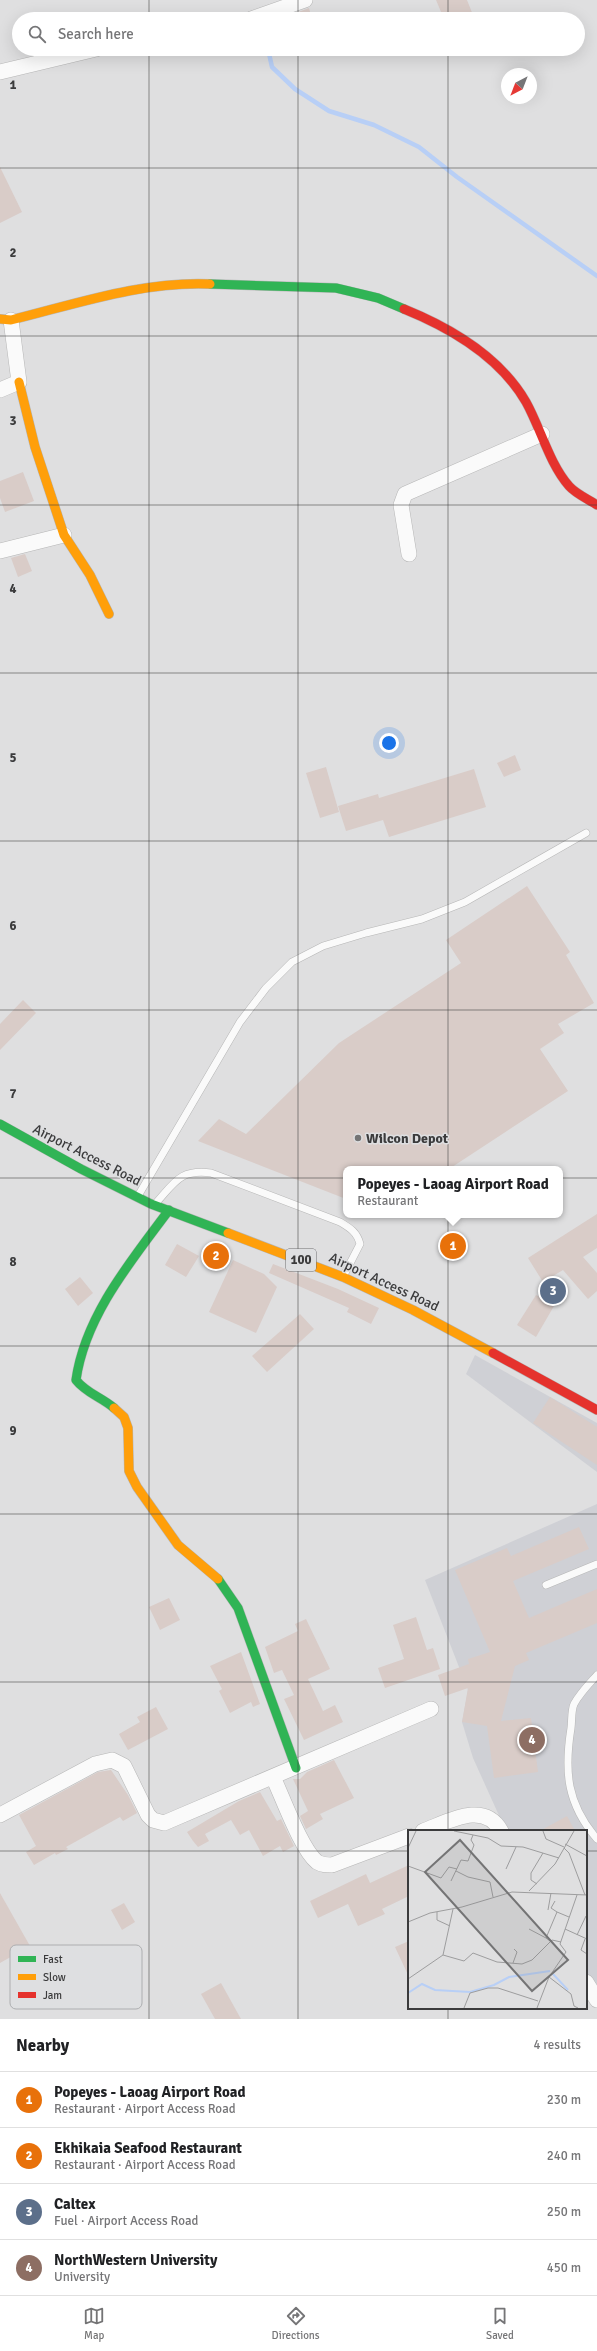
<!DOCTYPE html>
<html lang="en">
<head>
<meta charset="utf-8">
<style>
  :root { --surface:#fff; --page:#f2f2f2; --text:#202124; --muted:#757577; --line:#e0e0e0; --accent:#747475 }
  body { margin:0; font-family:Signika,sans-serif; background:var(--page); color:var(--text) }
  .compass { position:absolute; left:501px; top:68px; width:36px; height:36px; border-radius:50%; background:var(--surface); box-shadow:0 4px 16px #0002; rotate:222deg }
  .you { position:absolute; left:389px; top:743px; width:14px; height:14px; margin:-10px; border:3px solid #fff; border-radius:50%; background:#1a73e8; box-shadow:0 0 0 6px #1a73e833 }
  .badge { display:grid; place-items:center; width:26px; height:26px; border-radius:50%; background:var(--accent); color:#fff; font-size:13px; font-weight:700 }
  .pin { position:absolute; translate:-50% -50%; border:2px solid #fff; box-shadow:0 1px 4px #0006 }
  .popup { position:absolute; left:343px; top:1166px; width:220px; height:52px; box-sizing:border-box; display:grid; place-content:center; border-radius:8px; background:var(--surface); filter:drop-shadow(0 1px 3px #0005); font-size:13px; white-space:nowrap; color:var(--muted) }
  .popup b { font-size:15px; color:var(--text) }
  .popup::after { content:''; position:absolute; left:50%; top:100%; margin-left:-8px; border:8px solid transparent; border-top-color:var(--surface) }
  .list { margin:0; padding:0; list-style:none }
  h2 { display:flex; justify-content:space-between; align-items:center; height:52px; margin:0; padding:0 16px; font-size:17px }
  h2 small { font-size:13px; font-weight:400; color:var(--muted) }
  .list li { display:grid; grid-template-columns:26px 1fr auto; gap:12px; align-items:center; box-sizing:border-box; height:56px; padding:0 16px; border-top:1px solid var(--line) }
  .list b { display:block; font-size:15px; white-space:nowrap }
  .list p { margin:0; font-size:13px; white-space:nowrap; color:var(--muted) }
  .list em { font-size:13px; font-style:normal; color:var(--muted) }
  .icon { flex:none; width:22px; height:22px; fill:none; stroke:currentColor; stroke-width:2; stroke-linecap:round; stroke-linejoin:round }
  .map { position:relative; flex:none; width:597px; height:2019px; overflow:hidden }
  .search { position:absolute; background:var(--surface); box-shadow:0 4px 16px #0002; left:12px; right:12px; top:12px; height:44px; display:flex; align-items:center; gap:10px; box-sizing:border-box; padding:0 14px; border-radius:22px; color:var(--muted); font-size:15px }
  .sheet { height:276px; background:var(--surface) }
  nav { display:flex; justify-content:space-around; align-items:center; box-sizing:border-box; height:56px; border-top:1px solid var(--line); background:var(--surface); font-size:11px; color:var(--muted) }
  nav a { display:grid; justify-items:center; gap:2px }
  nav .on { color:var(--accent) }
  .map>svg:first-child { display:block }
  .built { fill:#cfd0d5 }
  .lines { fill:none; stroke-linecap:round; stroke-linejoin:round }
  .stream { stroke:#b8cff6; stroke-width:4.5 }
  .building { fill:#d9ccc8 }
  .lane-casing { stroke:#b6b6b6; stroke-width:8 }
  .street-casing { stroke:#b6b6b6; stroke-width:16 }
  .fast-casing { stroke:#b6b6b6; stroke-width:10 }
  .slow-casing { stroke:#b6b6b6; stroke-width:10 }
  .jam-casing { stroke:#b6b6b6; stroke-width:10 }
  .lane { stroke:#fafafa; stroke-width:7 }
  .street { stroke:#fafafa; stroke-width:15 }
  .fast { stroke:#30b455; stroke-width:9 }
  .slow { stroke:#ff9f0a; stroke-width:9 }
  .jam { stroke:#e5322d; stroke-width:9 }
  .grid { fill:none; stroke:#3b3b3c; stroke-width:1; stroke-opacity:0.55 }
  .poi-dot { fill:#747475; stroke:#dedfe1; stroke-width:1.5 }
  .labels { text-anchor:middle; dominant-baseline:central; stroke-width:3; stroke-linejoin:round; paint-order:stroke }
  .shield { fill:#dedfe1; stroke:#6c6c6e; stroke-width:1 }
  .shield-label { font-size:13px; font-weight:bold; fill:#3b3b3c }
  .poi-label { font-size:14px; font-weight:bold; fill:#3b3b3c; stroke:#dedfe1; text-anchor:start }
  .street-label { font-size:14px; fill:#3b3b3c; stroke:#dedfe1 }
  .inset-river { fill:none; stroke:#b8cff6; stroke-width:2 }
  .inset-road { fill:none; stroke:#9d9d9e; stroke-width:1 }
  .view { fill:#747475; fill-opacity:0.15; stroke:#747475; stroke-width:2 }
  .inset-edge { fill:none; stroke:#3b3b3c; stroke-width:2 }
  .key { fill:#dedfe1; stroke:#adaeb0; stroke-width:1 }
  .key-label { font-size:11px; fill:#3b3b3c }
  .grid-label { font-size:13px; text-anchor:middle; font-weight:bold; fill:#3b3b3c; stroke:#dedfe1; stroke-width:3; stroke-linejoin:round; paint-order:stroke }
</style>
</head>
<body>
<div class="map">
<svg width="597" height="2019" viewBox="0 0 597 2019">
  <rect width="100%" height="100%" fill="#dfdfe0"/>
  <g class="built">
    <polygon points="475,1355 597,1423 597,1472 466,1374"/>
    <polygon points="597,1504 597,1993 586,1976 586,1831 506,1831 473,1758 462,1722 468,1690 425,1580"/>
  </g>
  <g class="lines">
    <polyline class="stream" points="268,49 272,67 295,89 329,111 374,125 419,147 457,177 597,276"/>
  </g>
  <g class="building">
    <polygon points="436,0 467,0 473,15 462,19 444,19"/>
    <polygon points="309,8 312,19 294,19 293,14"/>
    <polygon points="0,167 22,212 0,223"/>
    <polygon points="23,472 34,501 5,512 0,498 0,481"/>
    <polygon points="25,554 32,571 18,577 11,558"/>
    <polygon points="515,755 521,770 504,777 497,763"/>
    <polygon points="326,767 339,812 320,818 306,773"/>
    <polygon points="474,769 486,807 389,837 383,820 346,831 338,806 378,794 379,798"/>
    <polygon points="527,886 570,952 566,955 594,1003 558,1024 564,1033 540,1049 568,1091 449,1169 346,1169 346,1199 198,1141 219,1119 246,1134 339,1043 461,963 446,940"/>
    <polygon points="23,1000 36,1013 0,1050 0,1024"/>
    <polygon points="597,1214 597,1248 583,1257 597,1273 597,1291 588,1299 563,1270 543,1282 528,1258"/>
    <polygon points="177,1244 199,1256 186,1277 165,1265"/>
    <polygon points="233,1260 264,1274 277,1287 256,1333 209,1312"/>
    <polygon points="273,1264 338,1289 379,1308 371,1324 347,1312 349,1308 269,1273"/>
    <polygon points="80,1277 93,1293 78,1306 65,1289"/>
    <polygon points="536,1295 554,1306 536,1337 517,1325"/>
    <polygon points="300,1314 314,1329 267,1372 252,1356"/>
    <polygon points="550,1397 597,1427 597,1465 533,1423"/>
    <polygon points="579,1527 589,1549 513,1581 529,1618 597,1589 597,1623 526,1653 529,1660 515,1666 501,1721 531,1718 538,1772 494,1778 487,1726 462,1722 468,1688 445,1696 438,1675 469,1664 468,1659 490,1652 455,1570 507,1548 511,1556"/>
    <polygon points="169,1598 180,1620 160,1630 149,1607"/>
    <polygon points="416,1617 427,1650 433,1648 440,1669 385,1688 378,1668 404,1659 393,1625"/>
    <polygon points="306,1619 330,1669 308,1679 323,1711 335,1705 343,1722 304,1740 284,1699 294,1695 282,1670 274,1673 265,1647 298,1631 295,1624"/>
    <polygon points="241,1652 260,1704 253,1707 251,1702 230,1713 219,1691 222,1689 210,1666"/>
    <polygon points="156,1707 168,1729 128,1750 119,1734 140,1722 137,1717"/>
    <polygon points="334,1760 354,1798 320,1814 323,1819 306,1829 300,1816 308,1811 293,1779 300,1779 307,1772"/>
    <polygon points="111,1770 128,1795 137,1813 123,1821 120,1817 66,1847 68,1849 56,1855 55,1853 34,1865 26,1852 36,1846 19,1815 98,1772"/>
    <polygon points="260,1792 277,1821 281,1819 294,1846 283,1852 280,1846 263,1856 249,1830 240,1835 231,1820 205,1834 209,1841 198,1847 193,1841 187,1832 239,1801"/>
    <polygon points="567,1816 575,1831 540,1831"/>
    <polygon points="409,1865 409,1896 382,1909 385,1914 358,1926 348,1904 318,1918 310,1901 366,1874 370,1883"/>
    <polygon points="0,1893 30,1946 0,1963"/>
    <polygon points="124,1903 135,1922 122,1930 111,1910"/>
    <polygon points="409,1941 409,1977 395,1947"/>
    <polygon points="221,1983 241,2019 215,2019 201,1994"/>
  </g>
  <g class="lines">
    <g class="lane-casing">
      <g id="lane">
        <polyline points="138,1196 240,1022 266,988 292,962 323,946 366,933 422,919 465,902 586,833"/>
        <path d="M 156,1203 C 175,1182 180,1169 211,1173 L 340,1222 C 350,1228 357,1232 360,1244 L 344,1275"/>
        <polyline points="546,1585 597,1564"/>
        <path d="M 597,1675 C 589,1684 580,1693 574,1704 C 571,1711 572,1721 571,1728 C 564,1772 567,1804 597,1839"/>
      </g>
    </g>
    <g class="street-casing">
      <g id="street">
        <polyline points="251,19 305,0"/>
        <polyline points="0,72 96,49"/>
        <polyline points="0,390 19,382 11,320"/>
        <polyline points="0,551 64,535"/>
        <polyline points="409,554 401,505 405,494 542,434"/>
        <path d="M 273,1777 C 283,1798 301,1849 317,1862 C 322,1865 326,1865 332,1865 L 409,1836"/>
        <polyline points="0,1815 95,1764 112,1760 124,1766 148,1815 153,1820 164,1823 431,1709"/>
        <path d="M 423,1831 C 448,1822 484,1800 501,1831"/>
        <polyline points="586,1982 597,2000"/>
      </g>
    </g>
    <g class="fast-casing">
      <g id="fast">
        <polyline points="210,284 336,288 378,298 404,309"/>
        <polyline points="0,1124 81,1169 151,1204 228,1233"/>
        <path d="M 114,1408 C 101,1397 86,1393 76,1380 C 85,1316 131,1261 169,1210"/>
        <polyline points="218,1579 238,1608 296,1768"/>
      </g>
    </g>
    <g class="slow-casing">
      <g id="slow">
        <path d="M 0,319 L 11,320 C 76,304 142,281 210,284"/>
        <polyline points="19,382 35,447 64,535 90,575 109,614"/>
        <polyline points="228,1233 343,1277 413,1310 493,1353"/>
        <polyline points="114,1408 124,1417 128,1428 129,1471 137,1487 178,1545 218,1579"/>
      </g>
    </g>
    <g class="jam-casing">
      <g id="jam">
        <path d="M 404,309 C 451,328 500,357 526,402 C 541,429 549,463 569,486 C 576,494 588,499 597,505"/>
        <polyline points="493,1353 597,1410"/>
      </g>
    </g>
    <use href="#lane" class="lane"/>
    <use href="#street" class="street"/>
    <use href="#fast" class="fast"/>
    <use href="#slow" class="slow"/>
    <use href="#jam" class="jam"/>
  </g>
  <path class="grid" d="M 149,0 L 149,19M 298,0 L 298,19M 448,0 L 448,19M 149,49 L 149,2019M 298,49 L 298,2019M 448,49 L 448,1831M 0,168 L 597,168M 0,336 L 597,336M 0,505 L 597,505M 0,673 L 597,673M 0,841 L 597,841M 0,1010 L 597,1010M 0,1178 L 597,1178M 0,1346 L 597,1346M 0,1514 L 597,1514M 0,1682 L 597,1682M 0,1851 L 409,1851M 586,1851 L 597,1851M 448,2008 L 448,2019"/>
  <circle class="poi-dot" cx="358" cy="1138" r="4"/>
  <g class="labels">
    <rect class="shield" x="286" y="1249" width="30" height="22" rx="3"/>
    <g class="shield-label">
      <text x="301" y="1260">100</text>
    </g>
    <g class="poi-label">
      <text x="366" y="1138">Wilcon Depot</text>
    </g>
    <g class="street-label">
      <text transform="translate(87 1155) rotate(27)">Airport Access Road</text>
      <text transform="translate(384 1282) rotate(25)">Airport Access Road</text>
    </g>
  </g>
  <g transform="translate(408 1830)">
    <rect width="179" height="179" fill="#dfdfe0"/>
    <path class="inset-river" d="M 145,144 L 160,160M 0,163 L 14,154 L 27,160 L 62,162 L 86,155 L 101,147 L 142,141"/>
    <path class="inset-road" d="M 46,1 L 80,8 L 93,16 L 115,17 L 151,28M 135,1 L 138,9 L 156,17M 157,14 L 179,26M 0,18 L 8,1M 156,18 L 161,23 L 177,65M 0,36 L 33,48 L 41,37 L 49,39M 98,39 L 108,17M 48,41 L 60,47 L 82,52 L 85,67M 43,51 L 53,30 L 60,31 L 66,15 L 63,10 L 65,5M 129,54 L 123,50 L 123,43 L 135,23M 121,61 L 147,34 L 166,1M 147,71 L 143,78 L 149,82M 140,80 L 143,63M 29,82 L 29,90 L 42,96M 0,92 L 22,83 L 54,77 L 104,62 L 179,65M 121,99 L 138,108M 157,99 L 179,109M 169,105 L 178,86M 177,109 L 173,120 L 179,124M 142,111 L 138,108 L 149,82 L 161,87M 35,125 L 45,79M 105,133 L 109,122 L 106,119M 141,147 L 163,164 L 166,176 L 170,178M 0,149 L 35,125 L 56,131 L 65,123 L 89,132 L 114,134 L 124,130 L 144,110 L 153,112M 56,178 L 62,163 L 80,158 L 90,158 L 130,171M 129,178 L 141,147 L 158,122 L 152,114 L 169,65"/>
    <path class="view" d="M 52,10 L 160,130 L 124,161 L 17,42 Z"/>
    <rect width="179" height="179" class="inset-edge"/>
  </g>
  <rect x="10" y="1945" width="132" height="64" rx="6" class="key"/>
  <rect x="18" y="1956" width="18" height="6" fill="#30b455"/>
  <rect x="18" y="1974" width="18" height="6" fill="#ff9f0a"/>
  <rect x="18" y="1992" width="18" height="6" fill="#e5322d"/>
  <g class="key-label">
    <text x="43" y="1963">Fast</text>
    <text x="43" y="1981">Slow</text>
    <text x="43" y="1999">Jam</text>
  </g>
  <g class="grid-label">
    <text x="13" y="89">1</text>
    <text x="13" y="257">2</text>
    <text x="13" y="425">3</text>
    <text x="13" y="593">4</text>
    <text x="13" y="762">5</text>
    <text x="13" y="930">6</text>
    <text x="13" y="1098">7</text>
    <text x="13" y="1266">8</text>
    <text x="13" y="1435">9</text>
  </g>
</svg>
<svg class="compass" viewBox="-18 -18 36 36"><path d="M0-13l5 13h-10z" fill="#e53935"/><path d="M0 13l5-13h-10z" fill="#757577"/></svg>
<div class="you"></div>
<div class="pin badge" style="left:453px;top:1246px;background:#e8710a">1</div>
<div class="popup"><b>Popeyes - Laoag Airport Road</b>Restaurant</div>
<div class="pin badge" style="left:216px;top:1256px;background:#e8710a">2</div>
<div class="pin badge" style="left:553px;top:1291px;background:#5c6f8a">3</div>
<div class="pin badge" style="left:532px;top:1740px;background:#8d6e63">4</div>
<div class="search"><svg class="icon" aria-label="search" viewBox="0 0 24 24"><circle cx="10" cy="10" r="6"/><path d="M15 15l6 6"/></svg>Search here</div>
</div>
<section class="sheet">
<h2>Nearby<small>4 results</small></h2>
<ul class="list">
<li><span class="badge" style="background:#e8710a">1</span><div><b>Popeyes - Laoag Airport Road</b><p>Restaurant · Airport Access Road</p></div><em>230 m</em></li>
<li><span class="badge" style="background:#e8710a">2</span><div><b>Ekhikaia Seafood Restaurant</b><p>Restaurant · Airport Access Road</p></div><em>240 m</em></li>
<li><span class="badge" style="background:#5c6f8a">3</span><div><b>Caltex</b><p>Fuel · Airport Access Road</p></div><em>250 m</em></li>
<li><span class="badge" style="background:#8d6e63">4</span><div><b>NorthWestern University</b><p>University</p></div><em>450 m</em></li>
</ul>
</section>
<nav>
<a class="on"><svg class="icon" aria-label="map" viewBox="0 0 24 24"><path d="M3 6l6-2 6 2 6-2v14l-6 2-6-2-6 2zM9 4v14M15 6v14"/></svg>Map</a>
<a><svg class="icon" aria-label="directions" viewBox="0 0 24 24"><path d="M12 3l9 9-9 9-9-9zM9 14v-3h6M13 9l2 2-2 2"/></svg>Directions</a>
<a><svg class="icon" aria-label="saved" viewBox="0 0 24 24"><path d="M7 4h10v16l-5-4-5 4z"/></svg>Saved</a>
</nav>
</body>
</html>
